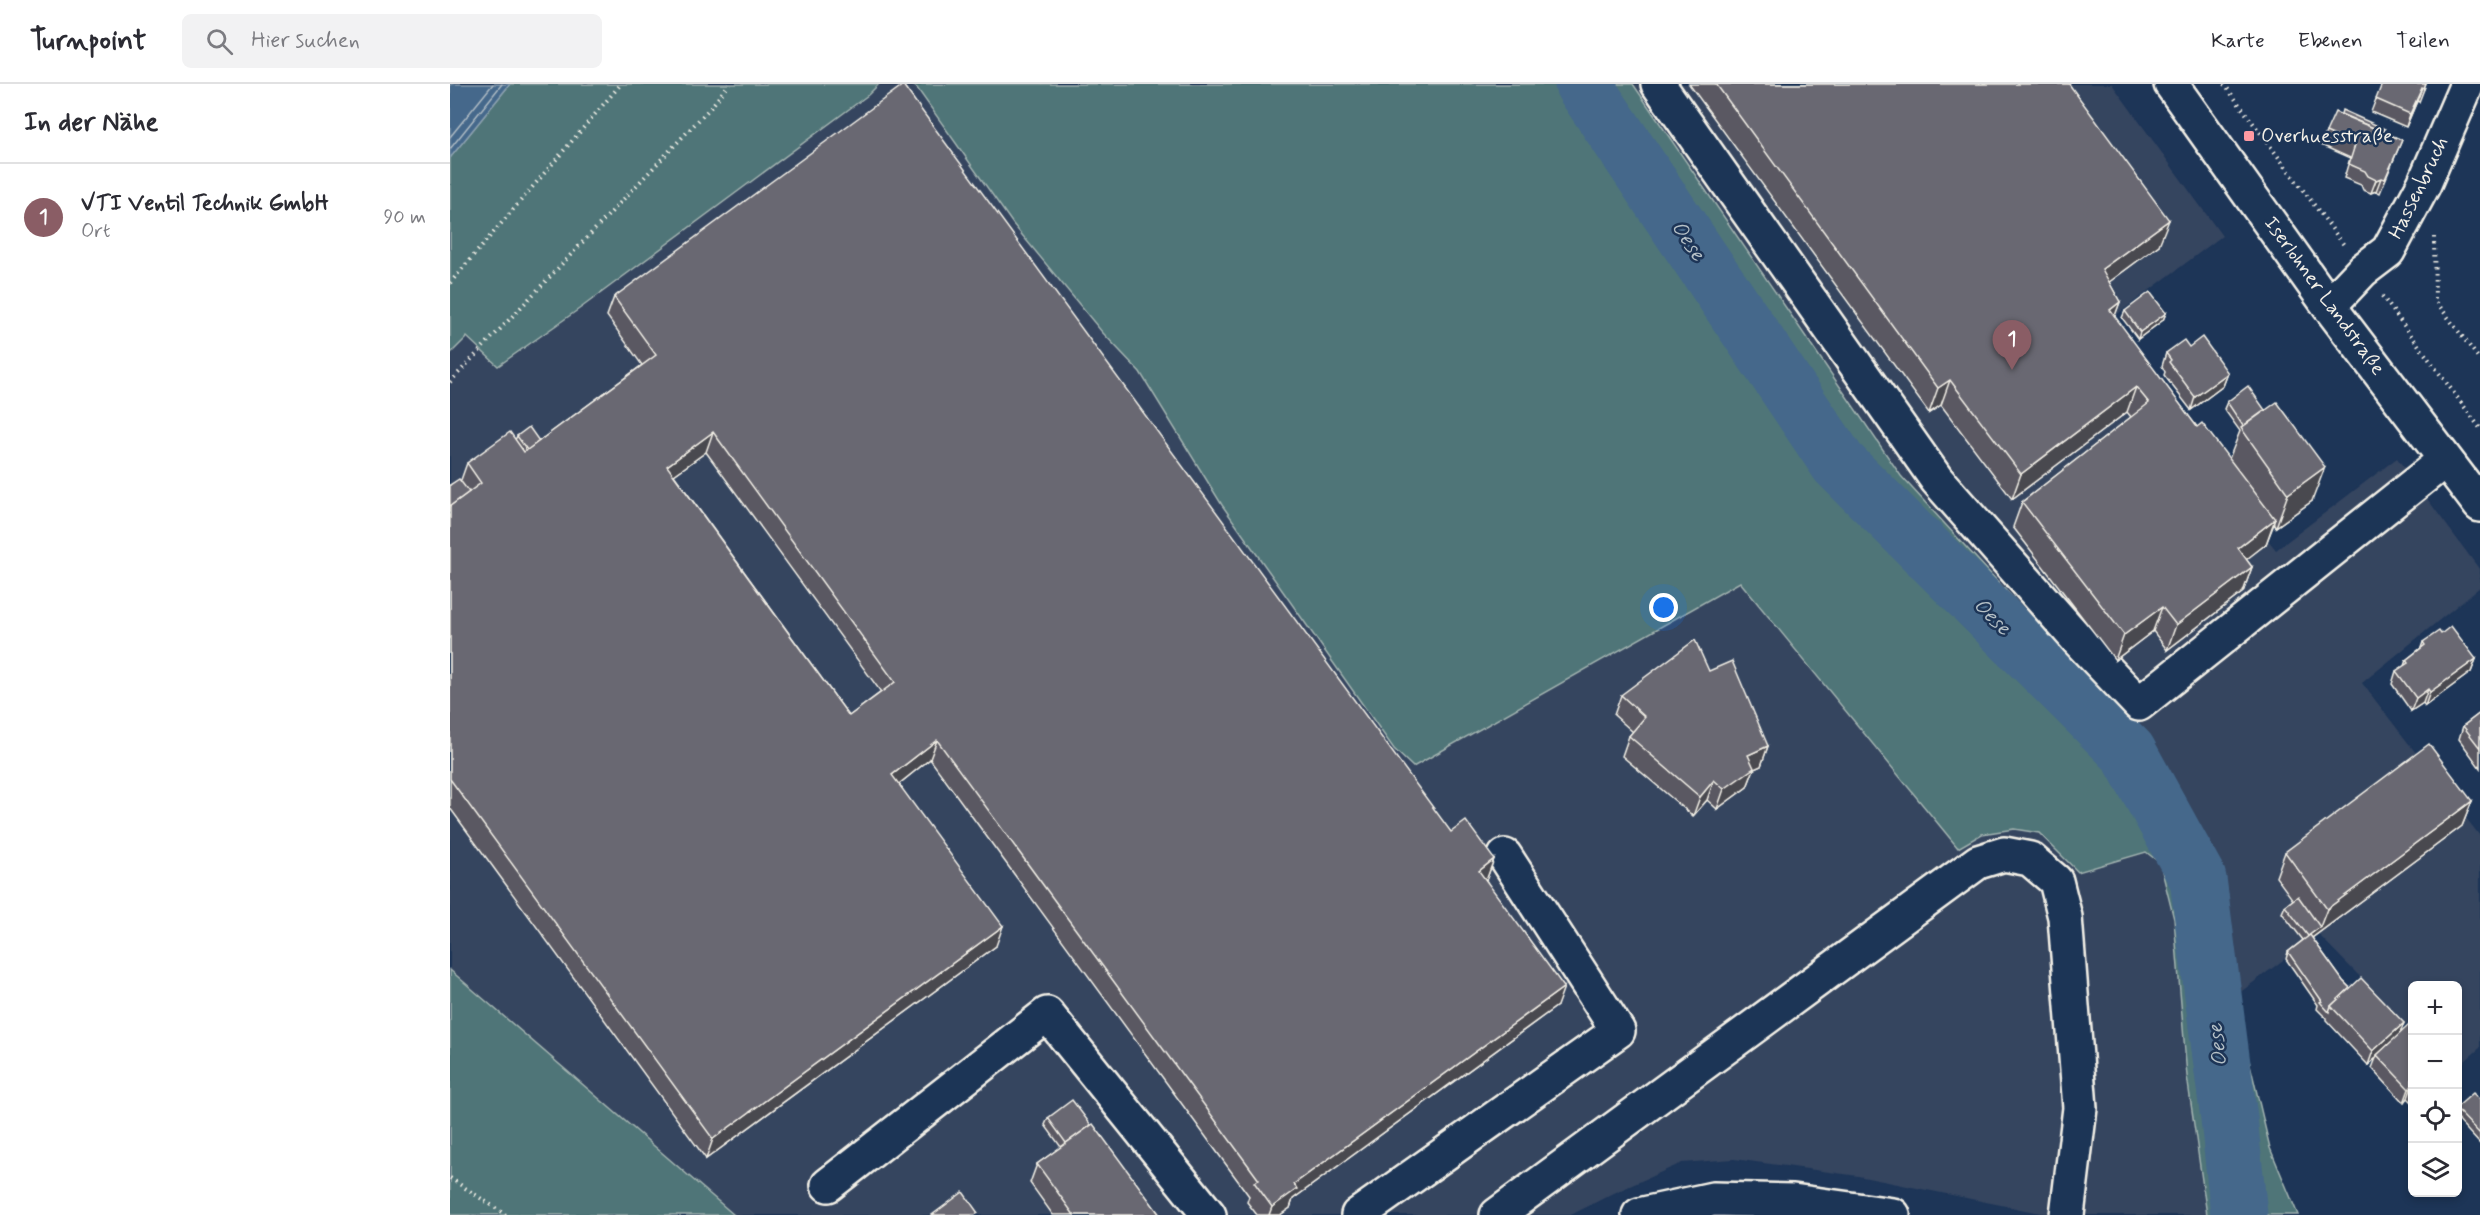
<!DOCTYPE html>
<html lang="de">
<head>
<meta charset="utf-8">
<style>
  :root { --surface:#fff; --page:#f2f2f3; --text:#2b2b33; --muted:#7c7c81; --line:#e1e1e2; --accent:#8a5d65 }
  body { margin:0; font-family:Mynerve,sans-serif; background:var(--page); color:var(--text) }
  .controls { position:absolute; right:18px; bottom:18px; display:grid; overflow:hidden; border-radius:9px; box-shadow:0 3px 9px #0003 }
  .controls button { width:54px; height:54px; display:grid; place-items:center; padding:0; border:0; border-bottom:2px solid var(--line); background:var(--surface); color:var(--text); font:30px sans-serif }
  .you { position:absolute; left:1214px; top:524px; width:21px; height:21px; margin:-15px; border:4px solid #fff; border-radius:50%; background:#1a73e8; box-shadow:0 0 0 9px #1a73e833 }
  .badge { display:grid; place-items:center; width:39px; height:39px; border-radius:50%; background:var(--accent); color:#fff; font-size:20px; font-weight:700 }
  .pin { position:absolute; translate:-50% -50px; filter:drop-shadow(0 2px 3px #0008) }
  .pin::after { content:''; position:absolute; top:32px; width:21px; height:18px; background:inherit; clip-path:polygon(0 0,100% 0,50% 100%) }
  .list { margin:0; padding:0; list-style:none }
  h2 { display:flex; justify-content:space-between; align-items:center; height:78px; margin:0; padding:0 24px; font-size:26px }
  h2 small { font-size:20px; font-weight:400; color:var(--muted) }
  .list li { display:grid; grid-template-columns:39px 1fr auto; gap:18px; align-items:center; box-sizing:border-box; height:108px; padding:0 24px; border-top:2px solid var(--line) }
  .list b { display:block; font-size:22px; white-space:nowrap }
  .list p { margin:0; font-size:20px; white-space:nowrap; color:var(--muted) }
  .list em { font-size:20px; font-style:normal; color:var(--muted) }
  .icon { flex:none; width:33px; height:33px; fill:none; stroke:currentColor; stroke-width:2; stroke-linecap:round; stroke-linejoin:round }
  .map { position:relative; flex:none; width:2030px; height:1131px; overflow:hidden }
  header { display:flex; align-items:center; gap:36px; box-sizing:border-box; height:84px; padding:0 30px; background:var(--surface); border-bottom:2px solid var(--line) }
  header strong { font-size:28px }
  nav { display:flex; gap:33px; margin-inline-start:auto; font-size:21px }
  .search { width:420px; height:54px; background:var(--page); display:flex; align-items:center; gap:15px; box-sizing:border-box; padding:0 21px; border-radius:9px; color:var(--muted); font-size:22px }
  main { display:flex }
  aside { flex:1; background:var(--surface) }
  .map>svg:first-child { display:block }
  .built { fill:#34445f }
  .green { fill:#4f7578; stroke:#a2b3b0; stroke-width:1.5 }
  .water { fill:#44688b; stroke:#8a9fb0; stroke-width:1.5 }
  .lines { fill:none; stroke-linecap:round; stroke-linejoin:round }
  .shore { stroke:#aebac3; stroke-width:1.5 }
  .river { stroke:#44688b; stroke-width:57 }
  .minor-casing { stroke:#f4f1e8; stroke-width:38 }
  .major-casing { stroke:#f4f1e8; stroke-width:38 }
  .path { stroke:#f4f1e8; stroke-width:4; stroke-dasharray:1.5 4.5; stroke-linecap:butt }
  .minor { stroke:#1d3557; stroke-width:33 }
  .major { stroke:#1d3557; stroke-width:33 }
  .wall { fill:#5a5962; stroke:#f4f1e8; stroke-width:1.5; fill-rule:evenodd }
  .shaded-wall { fill:#4a4850; stroke:#f4f1e8; stroke-width:1.5 }
  .building { fill:#696772; stroke:#f4f1e8; stroke-width:1.5; fill-rule:evenodd }
  .poi-dot { fill:#ff9aa2; stroke:#1d3557; stroke-width:2 }
  .labels { text-anchor:middle; dominant-baseline:central; stroke-width:5; stroke-linejoin:round; paint-order:stroke }
  .poi-label { font-size:20px; fill:#f4f1e8; stroke:#1d3557; text-anchor:start }
  .street-label { font-size:20px; fill:#f4f1e8; stroke:#1d3557 }
  .water-label { font-size:21px; font-style:italic; fill:#b6c1c7; stroke:#1d3557 }
</style>
</head>
<body>
<header>
<strong>Turnpoint</strong>
<div class="search"><svg class="icon" aria-label="search" viewBox="0 0 24 24"><circle cx="10" cy="10" r="6"/><path d="M15 15l6 6"/></svg>Hier suchen</div>
<nav><a>Karte</a><a>Ebenen</a><a>Teilen</a></nav>
</header>
<main>
<aside>
<h2>In der Nähe<small></small></h2>
<ul class="list">
<li><span class="badge">1</span><div><b>VTI Ventil Technik GmbH</b><p>Ort</p></div><em>90 m</em></li>
</ul>
</aside>
<div class="map">
<svg width="2030" height="1131" viewBox="0 0 2030 1131">
  <rect width="100%" height="100%" fill="#1d3557"/>
  <filter id="ink" filterUnits="userSpaceOnUse"><feTurbulence type="fractalNoise" baseFrequency=".0167" numOctaves="2"/><feDisplacementMap in="SourceGraphic" scale="12" xChannelSelector="R" yChannelSelector="G"/><feConvolveMatrix kernelMatrix="1 2 1 2 8 2 1 2 1" color-interpolation-filters="sRGB"/></filter>
  <g filter="url(#ink)">
    <g class="built">
      <polygon points="429,0 461,0 467,4 563,140 652,248 690,288 772,421 944,665 963,683 1290,498 1508,764 1532,750 1564,745 1589,749 1628,788 1696,768 1710,779 1724,835 1737,992 1757,1131 1600,1131 1408,1092 1284,1075 1232,1079 1164,1109 1121,1131 284,1131 0,886 0,270 17,253 48,282 132,223 418,11"/>
      <polygon points="1183,0 1662,0 1772,152 1661,235 1656,251 1826,466 1947,374 2030,486 2030,503 1912,599 2030,752 2030,964 2008,983 2008,902 1962,902 1962,946 1868,850 1784,913 1776,845 1760,766 1728,706 1690,653 1451,392"/>
    </g>
    <g class="green">
      <polygon points="60,0 429,0 418,11 132,223 48,282 17,253 0,270 0,74"/>
      <polygon points="461,0 1183,0 1451,392 1690,653 1728,706 1760,766 1776,845 1784,913 1820,1064 1848,1131 1757,1131 1737,992 1724,835 1710,779 1696,768 1628,788 1589,749 1564,745 1532,750 1508,764 1290,498 963,683 944,665 772,421 690,288 652,248 563,140 467,4"/>
      <polygon points="0,886 284,1131 0,1131"/>
    </g>
    <polygon class="water" points="0,0 60,0 0,74"/>
    <g class="lines">
      <g class="shore">
        <polyline points="0,53 43,0"/>
        <polyline points="0,65 52,0"/>
      </g>
      <polyline class="river" points="1133,0 1388,379 1678,668 1748,795 1779,1034 1789,1131"/>
      <g class="minor-casing">
        <g id="minor">
          <polyline points="1208,0 1487,396 1628,556 1689,620 1995,376"/>
          <polyline points="1879,222 1913,186 1938,167 1974,100 2017,0"/>
          <polyline points="378,1101 597,930 759,1131"/>
          <polyline points="908,1131 1168,947 1055,772"/>
          <polyline points="1047,1131 1528,778 1554,770 1580,775 1606,797 1615,833 1630,1024 1617,1131"/>
          <polyline points="1189,1131 1263,1115 1343,1117 1443,1131"/>
        </g>
      </g>
      <g class="major-casing">
        <polyline id="major" points="1721,0 1879,222 2030,421"/>
      </g>
      <g class="path">
        <polyline points="1774,0 1894,161"/>
        <polyline points="1984,153 1985,216 2030,276"/>
        <polyline points="0,199 171,0"/>
        <polyline points="1932,212 2030,344"/>
        <polyline points="0,298 261,23 279,0"/>
        <polyline points="0,1094 56,1131"/>
      </g>
      <use href="#minor" class="minor"/>
      <use href="#major" class="major"/>
    </g>
    <g class="wall">
      <polygon points="1239,0 1619,0 1709,161 1659,198 1670,218 1664,233 1747,343 1779,375 1790,347 1774,325 1777,318 1862,417 1826,443 1824,440 1816,460 1796,475 1802,483 1793,508 1717,566 1703,547 1665,576 1563,443 1572,418 1681,333 1677,328 1562,415 1491,321 1479,329"/>
      <polygon points="1976,0 1969,18 1967,17 1956,43 1921,28 1926,15"/>
      <polygon points="1876,48 1933,48 1952,56 1930,109 1926,107 1921,109 1913,106 1911,101 1894,94 1900,74 1871,61"/>
      <path d="M 164,213 L 1044,775 L 1037,794 L 1036,796 L 1107,922 L 843,1115 L 840,1124 L 830,1131 L 807,1131 L 797,1118 L 799,1112 L 480,675 L 449,700 L 546,862 L 256,1075 L 0,724 L 0,401 L 11,396 L 17,379 L 65,356 L 67,352 L 89,357 L 192,281 L 157,232 ZM 256,368 L 431,608 L 399,632 L 224,391 Z"/>
      <polygon points="1675,227 1716,229 1713,236 1688,255 1672,234"/>
      <polygon points="1716,269 1778,289 1773,302 1741,326 1714,291 1715,288 1712,282"/>
      <polygon points="1991,550 2026,575 2021,588 1975,622 1973,619 1961,627 1942,600 1946,587 1954,582 1956,576 1971,564 1973,558"/>
      <polygon points="1259,587 1318,662 1311,682 1304,685 1297,703 1267,725 1257,716 1243,732 1172,672 1179,652 1183,648 1164,631 1171,611"/>
      <polygon points="2030,629 2030,684 2009,655 2013,642"/>
      <polygon points="2022,717 2012,742 1862,854 1893,897 1900,904 1954,939 1950,949 1962,945 1962,1018 1958,1014 1954,1019 1922,984 1926,974 1918,981 1876,936 1876,934 1867,925 1868,921 1836,875 1838,868 1853,856 1832,829 1835,822 1843,816 1826,793 1835,768"/>
      <polygon points="2030,1016 2030,1060 2007,1035 2007,1023"/>
      <polygon points="598,1034 641,1041 710,1131 603,1131 580,1099 587,1080 611,1063 595,1041"/>
    </g>
    <g class="shaded-wall">
      <polygon points="1972,4 1967,17 1956,43 1960,30"/>
      <polygon points="1931,94 1926,107 1921,109 1926,96"/>
      <polygon points="1719,136 1709,161 1643,210 1652,185"/>
      <polygon points="1670,218 1661,243 1660,226"/>
      <polygon points="1716,229 1713,236 1688,255 1690,248"/>
      <polygon points="1778,289 1773,302 1741,326 1745,313"/>
      <polygon points="1500,296 1491,321 1479,329 1488,304"/>
      <polygon points="1686,303 1677,328 1562,415 1571,390"/>
      <polygon points="263,348 256,368 210,401 217,382"/>
      <polygon points="1875,383 1862,417 1826,443 1838,410"/>
      <polygon points="1825,435 1816,460 1779,489 1788,464"/>
      <polygon points="1802,483 1793,508 1717,566 1726,541"/>
      <polygon points="1712,523 1703,547 1665,576 1674,551"/>
      <polygon points="2026,575 2021,588 1975,622 1980,608"/>
      <polygon points="1978,605 1973,619 1961,627 1966,614"/>
      <polygon points="487,656 480,675 435,711 442,691"/>
      <polygon points="1318,662 1311,682 1304,685 1297,703 1267,725 1274,705 1298,671"/>
      <polygon points="1264,696 1257,716 1243,732 1250,713"/>
      <polygon points="2022,717 2012,742 1855,859 1858,852 1870,843 1877,825"/>
      <polygon points="1044,775 1037,794 1022,806 1029,787"/>
      <polygon points="553,842 546,862 256,1075 263,1055"/>
      <polygon points="1114,903 1107,922 843,1115 840,1124 830,1131 819,1131 822,1123 844,1100"/>
      <polygon points="1954,939 1949,952 1927,971 1926,974 1918,981 1923,967"/>
      <polygon points="1962,1002 1958,1014 1954,1019 1959,1005"/>
    </g>
    <g class="building">
      <polygon points="1266,0 1619,0 1719,136 1652,185 1670,218 1660,226 1747,343 1752,339 1825,435 1788,464 1802,483 1726,541 1712,523 1674,551 1572,418 1699,319 1686,303 1571,390 1500,296 1488,304"/>
      <polygon points="1932,0 1976,0 1974,5 1972,4 1960,30 1926,15"/>
      <path d="M 453,1 L 1001,748 L 1016,737 L 1044,775 L 1029,787 L 1114,903 L 844,1100 L 847,1105 L 822,1123 L 804,1098 L 809,1096 L 487,656 L 442,691 L 553,842 L 263,1055 L 0,695 L 0,422 L 31,399 L 17,379 L 60,348 L 74,368 L 206,271 L 164,213 ZM 263,348 L 445,598 L 399,632 L 217,382 Z"/>
      <polygon points="1892,26 1935,45 1933,48 1891,30"/>
      <polygon points="1885,28 1952,56 1935,95 1931,94 1926,96 1918,92 1915,87 1899,80 1905,61 1876,48"/>
      <polygon points="1700,208 1716,229 1690,248 1675,227"/>
      <polygon points="1752,253 1778,289 1745,313 1719,278 1721,276 1716,269 1734,256 1739,263"/>
      <polygon points="1798,302 1815,326 1793,342 1777,318"/>
      <polygon points="1827,318 1875,383 1838,410 1791,344"/>
      <polygon points="79,343 89,357 77,366 67,352"/>
      <polygon points="9,395 19,408 0,422 0,401"/>
      <polygon points="2001,542 2026,575 1980,608 1978,605 1966,614 1946,587 1958,579 1956,576 1975,561 1973,558 1989,547 1991,550"/>
      <polygon points="1245,556 1259,587 1282,577 1318,662 1298,671 1304,684 1274,705 1264,696 1250,713 1179,652 1195,633 1171,611"/>
      <polygon points="2030,629 2030,664 2013,642"/>
      <polygon points="1979,660 2022,717 1877,825 1835,768"/>
      <polygon points="1848,812 1870,843 1858,852 1835,822"/>
      <polygon points="1860,851 1893,897 1900,904 1881,922 1879,928 1870,918 1872,917 1838,868"/>
      <polygon points="1911,894 1954,939 1923,967 1881,922"/>
      <polygon points="1959,941 1962,945 1962,1002 1959,1005 1927,971"/>
      <polygon points="2023,1009 2030,1016 2030,1050 2007,1026 2007,1023"/>
      <polygon points="622,1016 641,1041 616,1059 598,1034"/>
      <polygon points="643,1040 710,1131 624,1131 587,1080"/>
      <polygon points="513,1108 528,1129 525,1131 482,1131"/>
    </g>
  </g>
  <rect class="poi-dot" x="1793" y="46" width="12" height="12" rx="3"/>
  <g class="labels">
    <g class="poi-label">
      <text x="1811" y="52">Overhuesstraße</text>
    </g>
    <g class="street-label">
      <text transform="translate(1969 104) rotate(-64)">Hassenbruch</text>
      <text transform="translate(1874 212) rotate(54)">Iserlohner Landstraße</text>
    </g>
    <g class="water-label">
      <text transform="translate(1238 157) rotate(56)">Oese</text>
      <text transform="translate(1542 533) rotate(45)">Oese</text>
      <text transform="translate(1768 961) rotate(-97)">Oese</text>
    </g>
  </g>
</svg>
<div class="controls">
<button>+</button>
<button>−</button>
<button><svg class="icon" aria-label="locate" viewBox="0 0 24 24"><circle cx="12" cy="12" r="6"/><path d="M12 2v4M12 18v4M2 12h4M18 12h4"/></svg></button>
<button><svg class="icon" aria-label="layers" viewBox="0 0 24 24"><path d="M12 4l9 5-9 5-9-5zM3 14l9 5 9-5"/></svg></button>
</div>
<div class="you"></div>
<div class="pin badge" style="left:1562px;top:286px">1</div>
</div>
</main>
</body>
</html>
